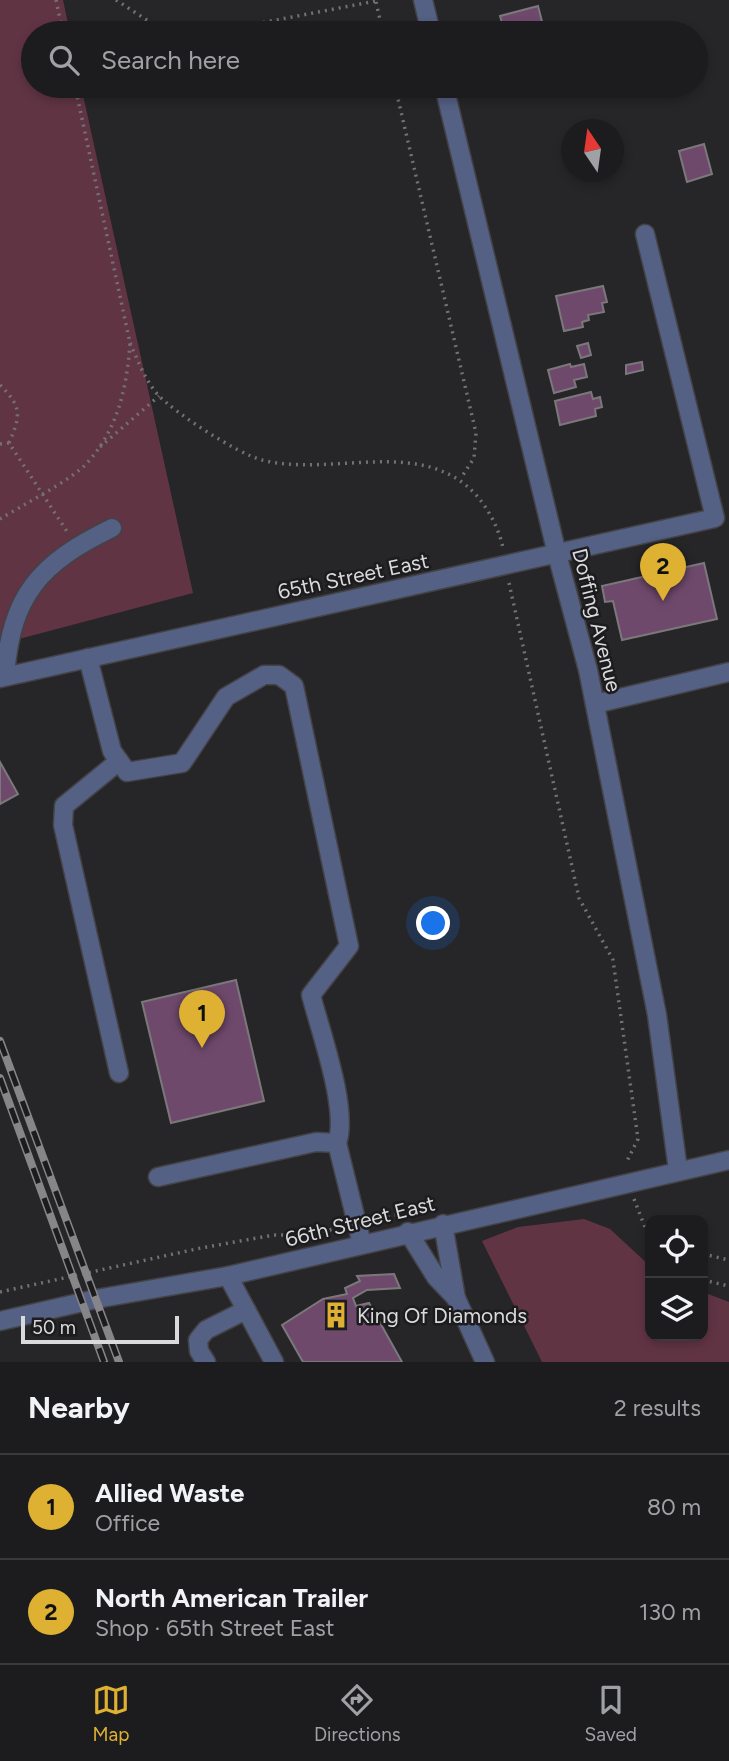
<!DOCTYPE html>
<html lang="en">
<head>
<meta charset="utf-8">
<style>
  :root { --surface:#1c1c1e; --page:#252527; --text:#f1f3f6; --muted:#a0a1a4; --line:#3a3a3c; --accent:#deb133 }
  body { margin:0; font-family:Figtree,sans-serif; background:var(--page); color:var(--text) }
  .controls { position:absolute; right:21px; bottom:21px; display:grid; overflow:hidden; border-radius:14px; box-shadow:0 4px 10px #0003 }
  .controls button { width:63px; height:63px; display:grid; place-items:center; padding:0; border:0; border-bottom:2px solid var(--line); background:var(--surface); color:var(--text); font:35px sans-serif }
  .compass { position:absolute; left:561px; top:119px; width:63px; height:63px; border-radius:50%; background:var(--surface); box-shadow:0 4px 10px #0003; rotate:347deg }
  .scale { position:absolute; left:21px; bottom:18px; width:158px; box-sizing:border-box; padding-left:7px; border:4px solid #dadadc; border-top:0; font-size:19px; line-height:24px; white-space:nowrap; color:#dadadc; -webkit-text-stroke:5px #1c1b1e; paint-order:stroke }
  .you { position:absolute; left:434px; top:924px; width:24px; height:24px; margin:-18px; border:5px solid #fff; border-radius:50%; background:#1a73e8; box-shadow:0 0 0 10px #1a73e833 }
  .badge { display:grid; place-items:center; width:46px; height:46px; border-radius:50%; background:var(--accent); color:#111; font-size:23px; font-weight:700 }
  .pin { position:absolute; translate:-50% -58px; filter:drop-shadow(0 2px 4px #0008) }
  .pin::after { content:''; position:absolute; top:37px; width:24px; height:21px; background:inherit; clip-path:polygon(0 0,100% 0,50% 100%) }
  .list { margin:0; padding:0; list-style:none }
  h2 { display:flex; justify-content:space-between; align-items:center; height:91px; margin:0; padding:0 28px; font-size:30px }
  h2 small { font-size:23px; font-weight:400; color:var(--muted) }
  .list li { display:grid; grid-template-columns:46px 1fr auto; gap:21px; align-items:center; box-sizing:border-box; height:105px; padding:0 28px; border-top:2px solid var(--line) }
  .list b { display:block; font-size:26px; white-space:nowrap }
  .list p { margin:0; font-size:23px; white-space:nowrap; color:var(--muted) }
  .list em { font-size:23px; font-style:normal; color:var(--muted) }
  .icon { flex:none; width:38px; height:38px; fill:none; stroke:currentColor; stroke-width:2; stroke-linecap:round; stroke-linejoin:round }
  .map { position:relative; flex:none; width:729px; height:1362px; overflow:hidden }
  .search { position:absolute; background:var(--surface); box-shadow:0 4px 10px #0003; left:21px; right:21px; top:21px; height:77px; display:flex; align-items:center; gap:18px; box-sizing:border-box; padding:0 24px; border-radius:38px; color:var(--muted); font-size:26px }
  .sheet { height:301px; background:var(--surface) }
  nav { display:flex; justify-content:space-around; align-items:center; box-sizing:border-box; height:98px; border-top:2px solid var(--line); background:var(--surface); font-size:19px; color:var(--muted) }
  nav a { display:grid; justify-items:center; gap:4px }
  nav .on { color:var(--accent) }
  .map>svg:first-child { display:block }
  .green { fill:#613444 }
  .building { fill:#6f496c; stroke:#7b787b; stroke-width:2 }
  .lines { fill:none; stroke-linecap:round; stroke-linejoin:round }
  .minor-casing { stroke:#434245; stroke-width:21 }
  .path { stroke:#727174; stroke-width:3.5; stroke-dasharray:2 5; stroke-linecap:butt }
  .minor { stroke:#546084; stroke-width:18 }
  .rail-casing { stroke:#868588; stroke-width:8 }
  .rail { stroke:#1c1b1e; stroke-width:5; stroke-dasharray:16; stroke-linecap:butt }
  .labels { text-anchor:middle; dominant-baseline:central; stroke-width:5; stroke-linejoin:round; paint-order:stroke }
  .street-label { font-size:21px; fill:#dadadc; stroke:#1c1b1e }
  .poi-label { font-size:21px; fill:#dadadc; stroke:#1c1b1e; text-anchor:start }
</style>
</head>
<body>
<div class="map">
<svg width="729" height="1362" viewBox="0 0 729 1362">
  <rect width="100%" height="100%" fill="#262528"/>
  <g class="green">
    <polygon points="0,0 63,0 70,33 33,33 33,86 81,86 193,593 0,644"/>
    <polygon points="584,1219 610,1229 650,1266 650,1336 703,1336 703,1292 729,1302 729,1362 542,1362 482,1241 518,1227"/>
  </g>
  <g class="building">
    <polygon points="538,6 545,33 505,33 500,16"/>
    <polygon points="704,144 712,174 687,182 679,151"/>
    <polygon points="603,286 607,302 602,303 604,312 588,315 589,320 582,322 583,327 564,331 556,296"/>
    <polygon points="588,343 591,355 581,358 577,346"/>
    <polygon points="642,362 643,370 626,374 626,365"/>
    <polygon points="570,364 571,367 584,364 587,377 574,380 576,387 554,393 548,370"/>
    <polygon points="591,392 593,399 600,397 602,407 595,409 596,416 560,425 555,401"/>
    <polygon points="704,563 717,619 622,640 613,601 605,602 602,586"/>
    <polygon points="0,762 18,794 0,804"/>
    <polygon points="236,980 264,1101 171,1123 142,1002"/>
    <polygon points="394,1274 400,1288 367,1290 353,1298 356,1306 369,1303 402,1362 303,1362 282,1325 323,1299 347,1294 345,1288 360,1281 357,1276"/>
  </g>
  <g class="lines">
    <g class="minor-casing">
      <g id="minor">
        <polyline points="423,0 431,33"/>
        <polyline points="444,86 557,554 588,670 657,1015 678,1170"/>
        <path d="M 88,658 L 112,751 L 127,772 L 182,763 L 226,697 L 264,675 L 279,675 L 294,686 L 349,946 L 311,995 C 320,1030 349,1110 337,1143"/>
        <path d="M 5,676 C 11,595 40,563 112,528"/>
        <polyline points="0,678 715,518 645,234"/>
        <polyline points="595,704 729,672"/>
        <polyline points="119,761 64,806 63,825 119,1073"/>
        <polyline points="158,1177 316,1142 337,1143 362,1244"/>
        <polyline points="443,1224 456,1298 485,1362"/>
        <polyline points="408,1232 436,1277 456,1298"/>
        <polyline points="228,1276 274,1362"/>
        <polyline points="0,1321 96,1299 228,1276 729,1160"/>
        <polyline points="206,1362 199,1351 198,1340 206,1330 246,1310"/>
      </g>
    </g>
    <g class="path">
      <polyline points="56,0 63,33"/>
      <polyline points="116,0 156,26 189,33"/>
      <polyline points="376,2 383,33"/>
      <polyline points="208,33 376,1"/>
      <polyline points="395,86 476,433 474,458 461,478"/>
      <path d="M 130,343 C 138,361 145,380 158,395 C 175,413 238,454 262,460 C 332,478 423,435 477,496 C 489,510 499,529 503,548"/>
      <path d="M 0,385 C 22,407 21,415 9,443"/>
      <polyline points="0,444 9,443 68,533"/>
      <polyline points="100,447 159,396"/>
      <path d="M 0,519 C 21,506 73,479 87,463 C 118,429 127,387 130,343 L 75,86"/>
      <polyline points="509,583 579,898 613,960 638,1139 626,1163"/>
      <polyline points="634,1199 650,1240"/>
      <polyline points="408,1212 435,1206"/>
      <polyline points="374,1220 400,1214"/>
      <polyline points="703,1254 729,1260"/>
      <polyline points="703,1280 729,1286"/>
      <polyline points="0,1292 201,1248 274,1235 306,1235 339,1228"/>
    </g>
    <use href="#minor" class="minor"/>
    <g class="rail-casing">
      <g id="rail">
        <polyline points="0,1041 119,1362"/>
        <polyline points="0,1078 104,1362"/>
      </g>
    </g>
    <use href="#rail" class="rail"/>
  </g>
  <defs>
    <g id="building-bare" transform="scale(2.1)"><path d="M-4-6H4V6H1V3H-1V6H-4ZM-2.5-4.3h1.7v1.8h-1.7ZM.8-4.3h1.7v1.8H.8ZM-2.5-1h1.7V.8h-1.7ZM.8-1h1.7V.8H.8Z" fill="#deb133" stroke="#1c1b1e" stroke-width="2.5" paint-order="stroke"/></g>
  </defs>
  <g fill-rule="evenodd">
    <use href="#building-bare" x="336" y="1315"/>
  </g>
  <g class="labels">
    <g class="street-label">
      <text transform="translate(353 576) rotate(-12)">65th Street East</text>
      <text transform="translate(597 620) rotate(76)">Doffing Avenue</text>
      <text transform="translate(360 1221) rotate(-14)">66th Street East</text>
    </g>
    <g class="poi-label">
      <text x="357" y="1315">King Of Diamonds</text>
    </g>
  </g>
</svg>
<div class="controls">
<button><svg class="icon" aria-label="locate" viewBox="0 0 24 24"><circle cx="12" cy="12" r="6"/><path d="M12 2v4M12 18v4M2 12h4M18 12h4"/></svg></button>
<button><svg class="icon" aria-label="layers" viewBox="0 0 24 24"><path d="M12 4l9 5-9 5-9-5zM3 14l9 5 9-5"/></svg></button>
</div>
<svg class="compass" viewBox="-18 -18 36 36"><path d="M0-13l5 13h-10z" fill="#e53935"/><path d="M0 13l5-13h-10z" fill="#a0a1a4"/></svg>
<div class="scale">50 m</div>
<div class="you"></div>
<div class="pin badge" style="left:202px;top:1048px">1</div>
<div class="pin badge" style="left:663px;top:601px">2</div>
<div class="search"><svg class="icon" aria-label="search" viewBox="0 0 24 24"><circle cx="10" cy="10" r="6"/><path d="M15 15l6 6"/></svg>Search here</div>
</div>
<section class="sheet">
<h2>Nearby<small>2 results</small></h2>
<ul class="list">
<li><span class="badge">1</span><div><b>Allied Waste</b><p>Office</p></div><em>80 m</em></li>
<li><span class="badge">2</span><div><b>North American Trailer</b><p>Shop · 65th Street East</p></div><em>130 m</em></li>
</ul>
</section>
<nav>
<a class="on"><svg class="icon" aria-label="map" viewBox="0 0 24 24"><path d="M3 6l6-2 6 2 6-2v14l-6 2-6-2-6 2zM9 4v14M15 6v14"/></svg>Map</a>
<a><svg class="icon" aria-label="directions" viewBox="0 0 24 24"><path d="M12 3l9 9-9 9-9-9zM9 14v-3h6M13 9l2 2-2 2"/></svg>Directions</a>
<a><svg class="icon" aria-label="saved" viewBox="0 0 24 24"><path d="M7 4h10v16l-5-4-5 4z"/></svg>Saved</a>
</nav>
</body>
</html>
